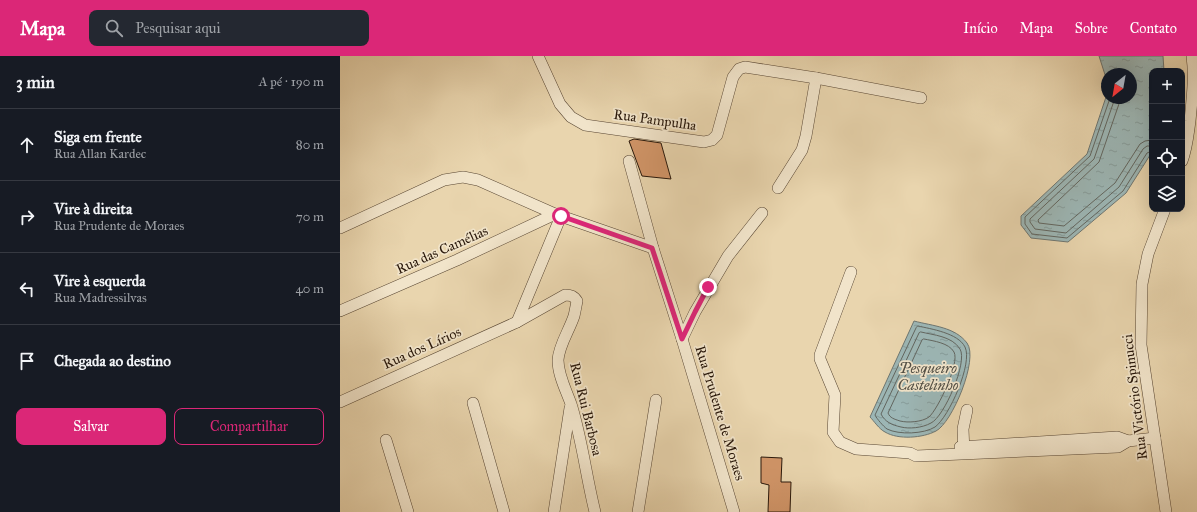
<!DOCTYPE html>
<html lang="pt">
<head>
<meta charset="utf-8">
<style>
  :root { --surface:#171b24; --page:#242831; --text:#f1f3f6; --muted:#9ea1a6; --line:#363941; --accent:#db2777 }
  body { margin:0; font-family:"IM FELL Great Primer",serif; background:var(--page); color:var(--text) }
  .controls { position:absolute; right:12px; top:12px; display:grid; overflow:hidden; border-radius:8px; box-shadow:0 4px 16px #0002 }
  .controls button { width:36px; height:36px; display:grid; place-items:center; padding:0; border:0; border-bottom:1px solid var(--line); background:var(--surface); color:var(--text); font:20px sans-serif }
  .compass { position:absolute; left:761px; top:12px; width:36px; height:36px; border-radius:50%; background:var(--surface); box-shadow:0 4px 16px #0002; rotate:211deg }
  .stop { position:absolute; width:12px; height:12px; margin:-9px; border:3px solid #db2777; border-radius:50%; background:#fff }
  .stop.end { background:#db2777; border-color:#fff; box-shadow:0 1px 4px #0008 }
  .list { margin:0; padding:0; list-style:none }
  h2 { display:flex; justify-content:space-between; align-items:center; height:52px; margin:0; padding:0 16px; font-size:17px }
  h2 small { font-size:13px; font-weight:400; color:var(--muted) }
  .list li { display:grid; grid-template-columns:26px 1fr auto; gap:12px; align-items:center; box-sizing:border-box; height:72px; padding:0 16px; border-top:1px solid var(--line) }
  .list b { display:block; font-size:15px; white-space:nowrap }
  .list p { margin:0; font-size:13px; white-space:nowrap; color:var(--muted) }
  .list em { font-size:13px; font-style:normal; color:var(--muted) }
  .actions { display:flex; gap:8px; padding:12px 16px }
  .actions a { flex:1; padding:9px 0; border:1px solid var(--accent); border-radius:8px; text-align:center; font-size:14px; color:var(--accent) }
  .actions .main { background:var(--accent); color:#fff }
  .icon { flex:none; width:22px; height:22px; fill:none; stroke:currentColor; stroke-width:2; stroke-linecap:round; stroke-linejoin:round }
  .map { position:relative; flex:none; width:857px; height:456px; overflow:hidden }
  header { display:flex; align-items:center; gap:24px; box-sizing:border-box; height:56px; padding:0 20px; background:var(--accent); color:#fff }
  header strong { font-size:19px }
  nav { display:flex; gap:22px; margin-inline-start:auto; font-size:14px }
  .search { width:280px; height:36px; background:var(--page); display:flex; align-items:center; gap:10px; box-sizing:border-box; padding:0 14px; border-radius:8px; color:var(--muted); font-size:15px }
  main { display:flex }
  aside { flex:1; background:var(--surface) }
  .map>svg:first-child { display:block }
  .water { fill:url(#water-ripples); stroke:#6e7671 }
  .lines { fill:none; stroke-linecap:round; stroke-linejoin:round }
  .shore { stroke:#626660; stroke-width:1 }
  .building { fill:#d19568; stroke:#28170a }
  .minor-casing { stroke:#584633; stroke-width:12 }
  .minor { stroke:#f1e4ca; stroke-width:11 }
  .route { stroke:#db2777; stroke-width:5 }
  .labels { text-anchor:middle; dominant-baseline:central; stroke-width:3.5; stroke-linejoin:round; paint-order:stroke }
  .street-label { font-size:14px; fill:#28170a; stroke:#f1e4ca }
  .water-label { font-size:15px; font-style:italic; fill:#514f46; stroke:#f1e4ca }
</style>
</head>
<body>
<header>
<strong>Mapa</strong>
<div class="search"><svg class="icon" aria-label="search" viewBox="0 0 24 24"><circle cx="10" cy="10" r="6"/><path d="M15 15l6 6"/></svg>Pesquisar aqui</div>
<nav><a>Início</a><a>Mapa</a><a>Sobre</a><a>Contato</a></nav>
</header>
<main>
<aside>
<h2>3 min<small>A pé · 190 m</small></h2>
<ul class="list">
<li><svg class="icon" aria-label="ahead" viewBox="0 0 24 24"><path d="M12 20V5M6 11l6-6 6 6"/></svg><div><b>Siga em frente</b><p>Rua Allan Kardec</p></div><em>80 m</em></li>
<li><svg class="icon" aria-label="right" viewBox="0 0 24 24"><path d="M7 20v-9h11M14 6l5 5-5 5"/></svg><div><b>Vire à direita</b><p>Rua Prudente de Moraes</p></div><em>70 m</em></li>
<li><svg class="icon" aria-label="left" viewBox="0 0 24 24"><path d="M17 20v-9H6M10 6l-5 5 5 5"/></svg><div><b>Vire à esquerda</b><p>Rua Madressilvas</p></div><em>40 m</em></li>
<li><svg class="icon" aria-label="arrive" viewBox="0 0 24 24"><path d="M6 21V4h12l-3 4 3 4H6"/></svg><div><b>Chegada ao destino</b></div></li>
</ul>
<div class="actions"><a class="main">Salvar</a><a>Compartilhar</a></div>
</aside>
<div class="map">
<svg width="857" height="456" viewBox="0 0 857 456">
  <defs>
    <pattern id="water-ripples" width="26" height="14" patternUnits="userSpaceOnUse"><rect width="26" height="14" fill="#9cb6b5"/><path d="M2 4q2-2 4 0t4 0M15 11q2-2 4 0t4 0" fill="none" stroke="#869c9a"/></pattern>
  </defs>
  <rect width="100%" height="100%" fill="#e9d5ae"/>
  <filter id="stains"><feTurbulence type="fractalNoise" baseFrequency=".005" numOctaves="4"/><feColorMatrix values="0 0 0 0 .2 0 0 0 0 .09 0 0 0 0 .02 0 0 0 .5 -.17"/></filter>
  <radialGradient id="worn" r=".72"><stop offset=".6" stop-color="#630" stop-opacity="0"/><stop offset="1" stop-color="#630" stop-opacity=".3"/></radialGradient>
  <g class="water">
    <polygon points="759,0 823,0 824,15 812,15 812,96 786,137 728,186 691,182 681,169 681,160 747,98 767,38 767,42 791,42 791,18 767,18 767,25"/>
    <path d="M 574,265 C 593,270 615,271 627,287 C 639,303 612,367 596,375 C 583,382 558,384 545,376 C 539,373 534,365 530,361 Z"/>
  </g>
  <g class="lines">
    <g class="shore">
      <polyline points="770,42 750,100 685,161 685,168 692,178 727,182 783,135 807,97 812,95"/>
      <polyline points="775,42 754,103 690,163 690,166 695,173 726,177 779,131 803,93 807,90 812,90"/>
      <polyline points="781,42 759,106 698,164 699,167 724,170 775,127 800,88 805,85 812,84"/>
      <path d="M 578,270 C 591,273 618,277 625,291 C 633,307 609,361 595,371 C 584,378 559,379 547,373 C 543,370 537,363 535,359 L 576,272 Z"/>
      <path d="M 581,276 C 593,279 612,280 620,293 C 628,306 604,361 591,367 C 582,372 569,373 561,371 C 552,369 545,366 541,358 L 579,277 Z"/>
      <path d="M 584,283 C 594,285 609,287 614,296 C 620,307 598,353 589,361 C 582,366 568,367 560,365 C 554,363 550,362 548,357 L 582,284 Z"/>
    </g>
  </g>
  <g class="building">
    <polygon points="294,83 321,87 331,123 302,120 289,85"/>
    <polygon points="421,401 442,402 441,426 451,426 450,456 428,456 429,429 421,427"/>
  </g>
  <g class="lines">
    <g class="minor-casing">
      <g id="minor">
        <polyline points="198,0 220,48 231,61 245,69 364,86 372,84 377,79 393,21 399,13 405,11 476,22 581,42"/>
        <polyline points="289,105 313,192 342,283 394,456"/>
        <path d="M 842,105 C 847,92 848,79 850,65 C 852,43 855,22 852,0"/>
        <polyline points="438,132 462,94 466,80 476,22"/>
        <polyline points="825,153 808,198 802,228 801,289 826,456"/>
        <polyline points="0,172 104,124 123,121 138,124 215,158 313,192"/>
        <polyline points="511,216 480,299 480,303 495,339 493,376 500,386 516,393 570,397 576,400 778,391 788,385 815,382"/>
        <polyline points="0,255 117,204 215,158"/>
        <polyline points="177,266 221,160"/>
        <polyline points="342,283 355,256 388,200 422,157"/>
        <path d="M 0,346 L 177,266 L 225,239 C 231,239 234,240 237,245 C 236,250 235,256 234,260 C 229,275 219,289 218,304 C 218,319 226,334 231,348 C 242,383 246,420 255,456"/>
        <polyline points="133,347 164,456"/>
        <polyline points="46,384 68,456"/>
        <polyline points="620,391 777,381 788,385"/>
        <polyline points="624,397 623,373 627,354"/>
        <polyline points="214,456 230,352"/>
        <polyline points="298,456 316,344"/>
      </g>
    </g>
    <use href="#minor" class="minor"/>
  </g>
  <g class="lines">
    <polyline class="route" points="221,160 312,192 342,283 355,256 368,231"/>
  </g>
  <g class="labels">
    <g class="street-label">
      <text transform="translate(315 64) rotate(8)">Rua Pampulha</text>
      <text transform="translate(102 194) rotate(-24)">Rua das Camélias</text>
      <text transform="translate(82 292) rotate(-24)">Rua dos Lírios</text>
      <text transform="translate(795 341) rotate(-97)">Rua Victório Spinucci</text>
      <text transform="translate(246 353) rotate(76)">Rua Rui Barbosa</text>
      <text transform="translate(380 357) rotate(73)">Rua Prudente de Moraes</text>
    </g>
    <g class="water-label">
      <text x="588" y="312">Pesqueiro<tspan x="588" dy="17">Castelinho</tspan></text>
    </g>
  </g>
  <rect width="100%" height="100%" filter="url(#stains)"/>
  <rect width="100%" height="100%" fill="url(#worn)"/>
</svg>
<div class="controls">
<button>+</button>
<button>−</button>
<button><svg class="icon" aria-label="locate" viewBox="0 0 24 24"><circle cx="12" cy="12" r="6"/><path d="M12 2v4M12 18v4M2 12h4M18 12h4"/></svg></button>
<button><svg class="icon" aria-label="layers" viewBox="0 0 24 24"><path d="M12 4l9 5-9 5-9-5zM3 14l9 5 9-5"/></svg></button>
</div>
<svg class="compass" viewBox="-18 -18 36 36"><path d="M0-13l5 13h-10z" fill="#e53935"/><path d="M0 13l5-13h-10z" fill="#9ea1a6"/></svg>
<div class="stop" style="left:221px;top:160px"></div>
<div class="stop end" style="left:368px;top:231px"></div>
</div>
</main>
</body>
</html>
